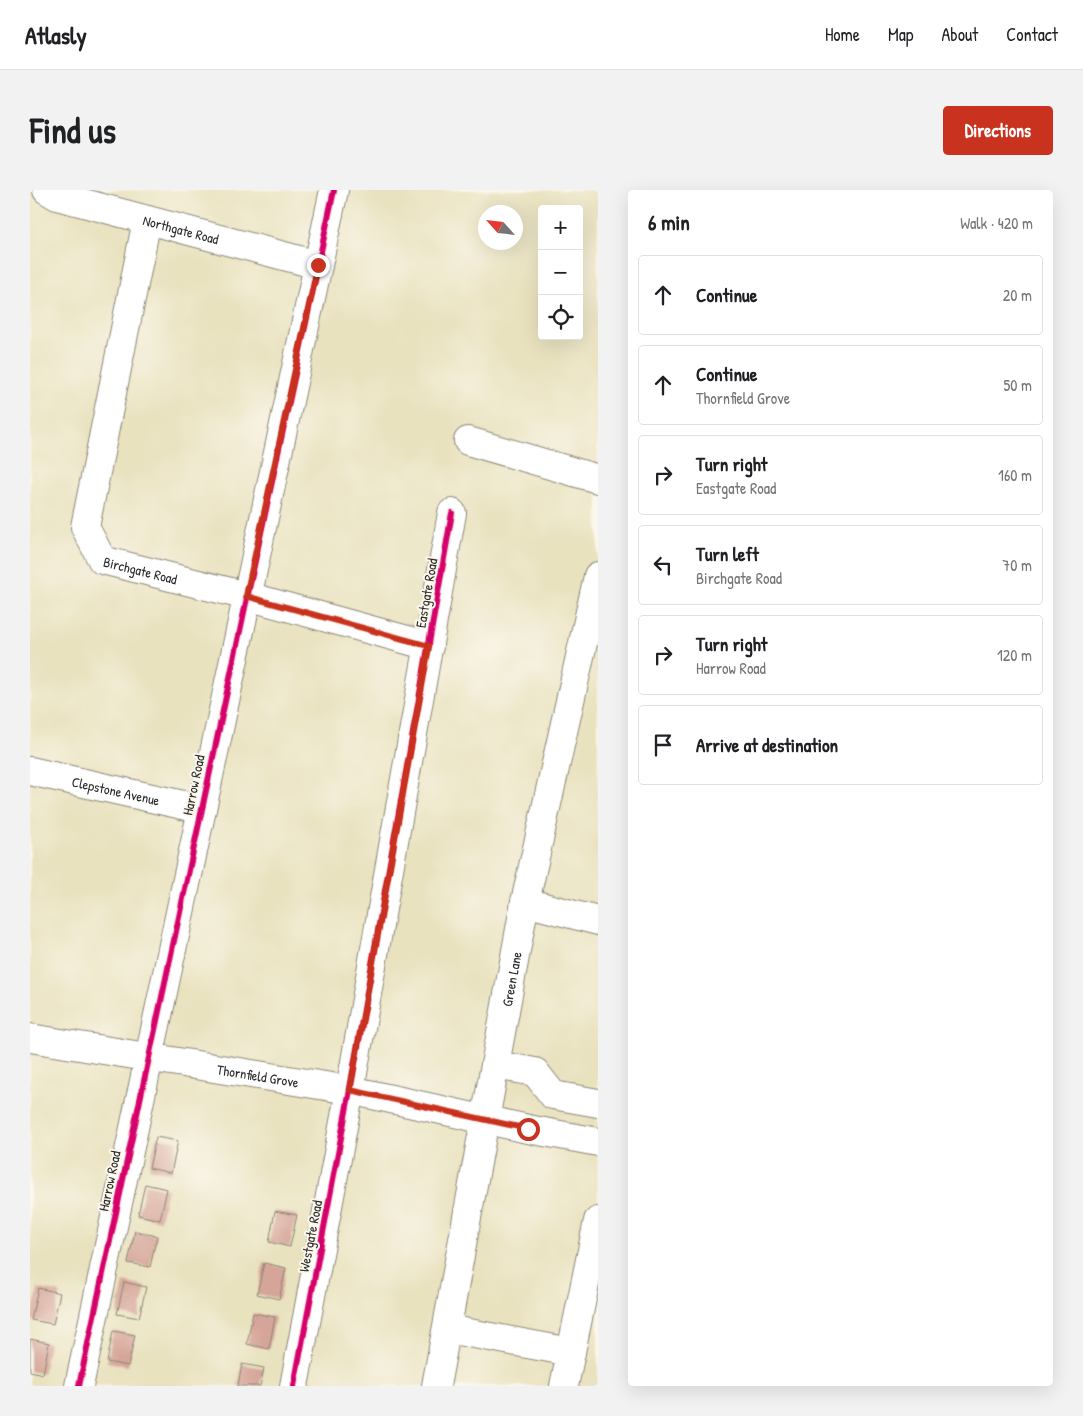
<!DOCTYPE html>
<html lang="en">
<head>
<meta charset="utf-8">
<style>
  :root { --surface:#fff; --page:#f2f2f2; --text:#202124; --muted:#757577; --line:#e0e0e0; --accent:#c8321e }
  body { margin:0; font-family:"Patrick Hand",sans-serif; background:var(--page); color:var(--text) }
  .controls { position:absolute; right:15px; top:15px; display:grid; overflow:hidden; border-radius:5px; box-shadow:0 5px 20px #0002 }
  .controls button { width:45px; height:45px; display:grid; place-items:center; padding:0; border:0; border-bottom:1px solid var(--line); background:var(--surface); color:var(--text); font:25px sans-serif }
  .compass { position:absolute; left:448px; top:15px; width:45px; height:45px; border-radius:50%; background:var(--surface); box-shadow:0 5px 20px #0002; rotate:297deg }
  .stop { position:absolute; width:15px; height:15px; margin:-11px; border:4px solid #c8321e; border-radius:50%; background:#fff }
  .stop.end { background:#c8321e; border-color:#fff; box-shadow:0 1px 5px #0008 }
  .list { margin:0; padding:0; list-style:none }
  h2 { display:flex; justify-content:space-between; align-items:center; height:65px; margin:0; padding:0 20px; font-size:21px }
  h2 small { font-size:16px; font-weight:400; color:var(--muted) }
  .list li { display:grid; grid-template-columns:32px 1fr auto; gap:15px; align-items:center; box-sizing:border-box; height:80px; margin:0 10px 10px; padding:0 10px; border:1px solid var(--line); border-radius:5px }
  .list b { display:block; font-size:19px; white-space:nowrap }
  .list p { margin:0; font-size:16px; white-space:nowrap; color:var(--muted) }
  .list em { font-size:16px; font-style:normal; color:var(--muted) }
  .icon { flex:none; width:28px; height:28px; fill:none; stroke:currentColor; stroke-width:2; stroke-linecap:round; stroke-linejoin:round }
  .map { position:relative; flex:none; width:568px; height:1196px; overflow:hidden; border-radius:5px }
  header { display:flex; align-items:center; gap:30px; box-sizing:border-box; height:70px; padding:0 25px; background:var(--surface); border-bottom:1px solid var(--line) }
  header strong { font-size:24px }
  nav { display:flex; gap:28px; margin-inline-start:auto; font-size:18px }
  .intro { display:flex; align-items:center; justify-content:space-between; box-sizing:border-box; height:120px; padding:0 30px }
  h1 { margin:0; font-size:35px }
  .button { padding:12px 22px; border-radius:5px; background:var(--accent); color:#fff; font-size:18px; font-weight:700 }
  main { display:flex; gap:30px; padding:0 30px }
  aside { flex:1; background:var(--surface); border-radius:5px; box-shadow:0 5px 20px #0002 }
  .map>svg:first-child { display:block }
  .building { fill:#d6a599 }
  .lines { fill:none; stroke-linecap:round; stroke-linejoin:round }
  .minor-casing { stroke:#8a8675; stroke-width:30 }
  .minor { stroke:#fff; stroke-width:28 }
  .cycleway-casing { stroke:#fbf7ec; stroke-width:9 }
  .cycleway { stroke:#d6006c; stroke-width:6 }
  .route { stroke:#c8321e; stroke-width:6 }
  .labels { text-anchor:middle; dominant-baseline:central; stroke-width:4; stroke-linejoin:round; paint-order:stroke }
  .street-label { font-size:14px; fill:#2b2b2b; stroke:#fbf7ec }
</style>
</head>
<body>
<header>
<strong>Atlasly</strong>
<nav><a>Home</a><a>Map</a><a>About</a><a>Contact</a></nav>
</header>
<div class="intro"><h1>Find us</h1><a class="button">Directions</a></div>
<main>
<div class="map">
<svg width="568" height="1196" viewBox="0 0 568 1196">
  <rect width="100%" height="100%" fill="#fbf7ec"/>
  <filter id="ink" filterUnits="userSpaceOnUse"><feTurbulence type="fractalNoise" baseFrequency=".02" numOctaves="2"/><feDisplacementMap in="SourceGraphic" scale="10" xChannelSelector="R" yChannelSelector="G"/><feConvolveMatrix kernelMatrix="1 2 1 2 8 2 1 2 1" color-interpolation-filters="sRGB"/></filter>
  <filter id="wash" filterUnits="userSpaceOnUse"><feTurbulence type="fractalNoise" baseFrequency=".0096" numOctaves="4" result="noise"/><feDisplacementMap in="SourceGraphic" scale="20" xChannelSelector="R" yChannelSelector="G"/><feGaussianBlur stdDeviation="1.12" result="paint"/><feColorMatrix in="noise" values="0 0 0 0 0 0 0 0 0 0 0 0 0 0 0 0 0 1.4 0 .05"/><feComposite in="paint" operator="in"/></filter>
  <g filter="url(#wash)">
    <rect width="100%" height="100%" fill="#e9e2bf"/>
    <g id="blocks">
      <g class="building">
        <polygon points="126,947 148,951 141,983 119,978"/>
        <polygon points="115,994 137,999 130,1030 108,1025"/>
        <polygon points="245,1021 267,1025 260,1057 239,1052"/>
        <polygon points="105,1041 127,1046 120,1077 98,1073"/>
        <polygon points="234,1073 256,1078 249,1109 227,1104"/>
        <polygon points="94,1092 116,1097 109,1128 87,1124"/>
        <polygon points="8,1098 30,1103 23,1134 1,1130"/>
        <polygon points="223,1123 245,1127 239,1159 217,1154"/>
        <polygon points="83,1141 105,1145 98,1176 77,1172"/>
        <polygon points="0,1149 19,1153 13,1184 0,1181"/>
        <polygon points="212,1174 234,1178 230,1196 208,1196"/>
      </g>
    </g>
  </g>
  <g filter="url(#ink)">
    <use href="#blocks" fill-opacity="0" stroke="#8a8675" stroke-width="1"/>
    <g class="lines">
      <g class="minor-casing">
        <g id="minor">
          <path id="s1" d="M 17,0 L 27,6 L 288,75"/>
          <path id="s2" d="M 117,30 L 55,337 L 72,370 L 217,406 L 399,456"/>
          <polyline points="438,251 568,289"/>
          <path id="s3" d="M 0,581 L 171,619"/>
          <polyline points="495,712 568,731"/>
          <path id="s4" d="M 0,848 L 320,900 L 498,939 L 568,952"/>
          <polyline points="465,875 505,882 523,905 568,913"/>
          <polyline points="417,1139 541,1162"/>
          <polyline points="49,1196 304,0"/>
          <polyline points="264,1196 320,900 422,323"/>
          <path id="s5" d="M 406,1196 L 495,712 L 568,386"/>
          <polyline points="534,1196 568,1031"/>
        </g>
      </g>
      <use href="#minor" class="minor"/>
      <g class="cycleway-casing">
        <g id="cycleway">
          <polyline points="49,1196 304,0"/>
          <polyline points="264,1196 320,900 422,323"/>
        </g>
      </g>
      <use href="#cycleway" class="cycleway"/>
    </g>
  </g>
  <g class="lines" filter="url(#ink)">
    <polyline class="route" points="288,75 216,406 399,456 320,900 498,939"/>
  </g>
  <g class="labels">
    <g class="street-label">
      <text stroke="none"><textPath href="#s1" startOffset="140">Northgate Road</textPath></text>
      <text stroke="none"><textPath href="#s2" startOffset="390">Birchgate Road</textPath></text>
      <text transform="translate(396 403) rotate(-80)">Eastgate Road</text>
      <text transform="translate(163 595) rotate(-78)">Harrow Road</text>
      <text stroke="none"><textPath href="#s3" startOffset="88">Clepstone Avenue</textPath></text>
      <text stroke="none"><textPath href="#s5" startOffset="414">Green Lane</textPath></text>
      <text stroke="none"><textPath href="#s4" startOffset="231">Thornfield Grove</textPath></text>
      <text transform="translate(79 991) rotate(-78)">Harrow Road</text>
      <text transform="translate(280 1046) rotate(-79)">Westgate Road</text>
    </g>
  </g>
</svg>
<div class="controls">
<button>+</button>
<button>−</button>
<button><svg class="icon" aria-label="locate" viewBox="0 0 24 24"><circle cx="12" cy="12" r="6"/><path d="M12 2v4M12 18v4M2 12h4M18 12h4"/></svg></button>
</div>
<svg class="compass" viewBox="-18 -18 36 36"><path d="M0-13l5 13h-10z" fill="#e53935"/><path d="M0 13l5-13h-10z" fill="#757577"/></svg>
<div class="stop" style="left:498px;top:939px"></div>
<div class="stop end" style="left:288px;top:75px"></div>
</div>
<aside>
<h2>6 min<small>Walk · 420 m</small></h2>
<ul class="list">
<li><svg class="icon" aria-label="ahead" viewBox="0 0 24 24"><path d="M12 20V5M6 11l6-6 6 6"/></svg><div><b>Continue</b></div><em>20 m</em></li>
<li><svg class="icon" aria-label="ahead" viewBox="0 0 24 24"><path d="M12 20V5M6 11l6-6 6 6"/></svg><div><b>Continue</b><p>Thornfield Grove</p></div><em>50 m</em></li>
<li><svg class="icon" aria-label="right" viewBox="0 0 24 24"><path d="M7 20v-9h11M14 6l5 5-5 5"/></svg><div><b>Turn right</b><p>Eastgate Road</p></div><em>160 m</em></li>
<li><svg class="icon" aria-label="left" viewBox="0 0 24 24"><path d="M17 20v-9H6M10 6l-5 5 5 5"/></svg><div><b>Turn left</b><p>Birchgate Road</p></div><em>70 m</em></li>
<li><svg class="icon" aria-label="right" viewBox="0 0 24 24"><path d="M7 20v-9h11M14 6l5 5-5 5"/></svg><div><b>Turn right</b><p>Harrow Road</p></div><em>120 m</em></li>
<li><svg class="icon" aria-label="arrive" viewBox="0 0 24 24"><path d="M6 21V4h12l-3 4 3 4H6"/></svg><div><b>Arrive at destination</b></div></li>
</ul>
</aside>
</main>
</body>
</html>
